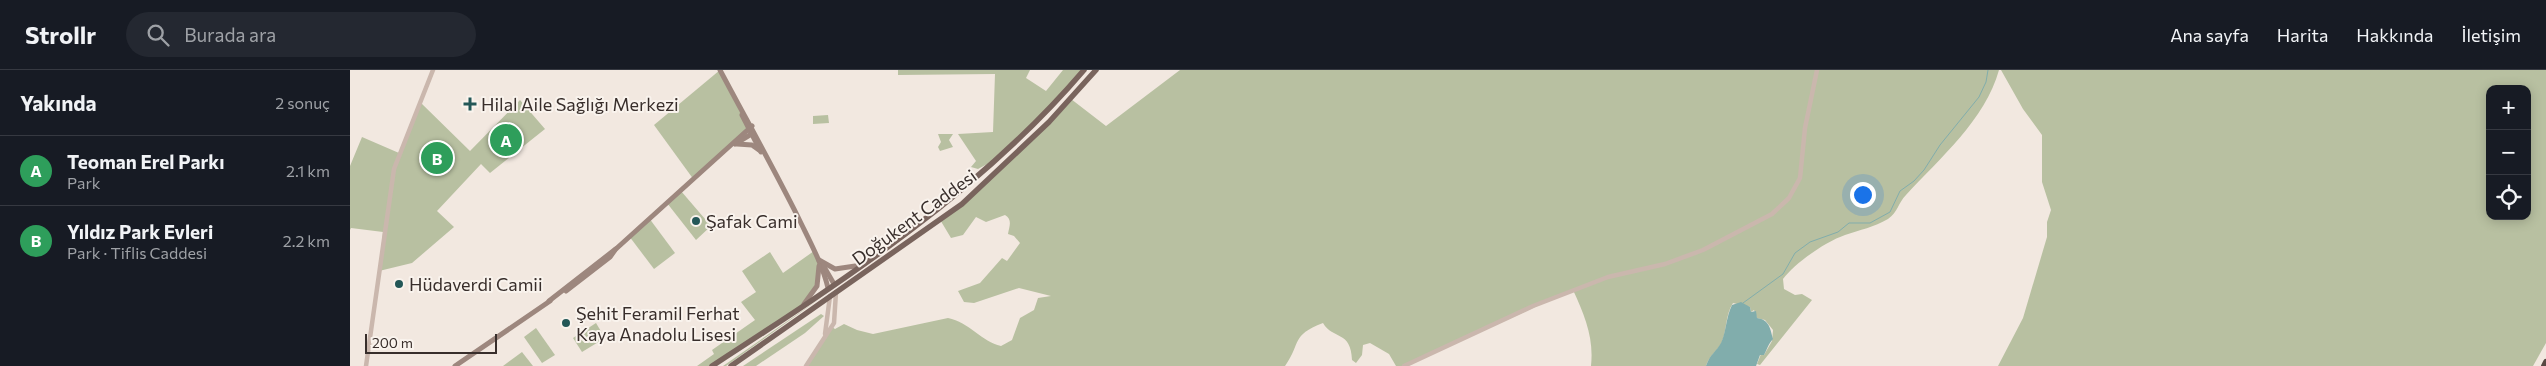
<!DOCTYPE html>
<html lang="tr">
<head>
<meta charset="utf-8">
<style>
  :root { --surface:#171b24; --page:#242831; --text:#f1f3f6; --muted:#9ea1a6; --line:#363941; --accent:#2563eb }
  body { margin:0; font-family:Commissioner,sans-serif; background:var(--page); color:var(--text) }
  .controls { position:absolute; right:15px; top:15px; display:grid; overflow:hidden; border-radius:10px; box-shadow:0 2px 12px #0003 }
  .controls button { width:45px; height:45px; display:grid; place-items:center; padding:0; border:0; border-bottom:1px solid var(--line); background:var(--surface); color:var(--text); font:25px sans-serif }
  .scale { position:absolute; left:15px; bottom:12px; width:132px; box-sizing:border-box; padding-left:5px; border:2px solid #382e2b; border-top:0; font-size:14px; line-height:18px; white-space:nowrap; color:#382e2b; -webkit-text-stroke:4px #f9f3ed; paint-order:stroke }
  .you { position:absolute; left:1512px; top:124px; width:18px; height:18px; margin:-12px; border:4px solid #fff; border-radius:50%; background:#1a73e8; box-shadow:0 0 0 8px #1a73e833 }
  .badge { display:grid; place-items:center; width:32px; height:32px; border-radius:50%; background:var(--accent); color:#fff; font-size:16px; font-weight:700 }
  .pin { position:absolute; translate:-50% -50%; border:2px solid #fff; box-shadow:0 1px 5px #0006 }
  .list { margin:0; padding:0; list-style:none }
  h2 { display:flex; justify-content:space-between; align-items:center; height:65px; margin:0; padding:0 20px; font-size:21px }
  h2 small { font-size:16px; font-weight:400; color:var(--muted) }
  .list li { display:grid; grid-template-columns:32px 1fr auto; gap:15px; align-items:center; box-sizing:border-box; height:70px; padding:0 20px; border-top:1px solid var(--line) }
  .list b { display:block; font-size:19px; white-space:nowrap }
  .list p { margin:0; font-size:16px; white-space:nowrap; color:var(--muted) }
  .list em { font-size:16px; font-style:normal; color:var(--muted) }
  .icon { flex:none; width:28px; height:28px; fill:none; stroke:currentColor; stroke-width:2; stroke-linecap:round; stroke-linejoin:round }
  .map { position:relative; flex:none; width:2196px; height:296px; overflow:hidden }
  header { display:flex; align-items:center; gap:30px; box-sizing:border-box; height:70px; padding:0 25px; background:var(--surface); border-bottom:1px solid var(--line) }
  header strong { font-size:24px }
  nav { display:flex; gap:28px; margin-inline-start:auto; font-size:18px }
  .search { width:350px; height:45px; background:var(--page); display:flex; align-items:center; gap:12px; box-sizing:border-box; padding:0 18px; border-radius:28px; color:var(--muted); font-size:19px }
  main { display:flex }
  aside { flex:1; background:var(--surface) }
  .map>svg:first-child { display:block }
  .green { fill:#b8c0a1; fill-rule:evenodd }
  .water { fill:#81adac }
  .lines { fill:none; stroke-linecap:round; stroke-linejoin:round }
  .stream { stroke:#81adac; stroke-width:1 }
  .tertiary { stroke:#cab7ad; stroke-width:4.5 }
  .secondary { stroke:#9d877e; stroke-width:5 }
  .primary { stroke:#79645d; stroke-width:5.5 }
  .motorway { stroke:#594843; stroke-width:6 }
  .poi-dot { fill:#235757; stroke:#f9f3ed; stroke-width:2 }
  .labels { text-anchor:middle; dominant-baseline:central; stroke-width:4; stroke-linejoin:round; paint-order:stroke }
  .poi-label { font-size:18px; fill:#382e2b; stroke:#f9f3ed; text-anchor:start }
  .street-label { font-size:18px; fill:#382e2b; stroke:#f9f3ed }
</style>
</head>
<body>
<header>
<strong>Strollr</strong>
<div class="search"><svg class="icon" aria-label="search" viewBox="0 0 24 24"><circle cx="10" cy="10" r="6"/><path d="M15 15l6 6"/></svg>Burada ara</div>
<nav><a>Ana sayfa</a><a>Harita</a><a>Hakkında</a><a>İletişim</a></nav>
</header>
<main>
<aside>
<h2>Yakında<small>2 sonuç</small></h2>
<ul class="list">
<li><span class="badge" style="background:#2e9e5b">A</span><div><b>Teoman Erel Parkı</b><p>Park</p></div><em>2.1 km</em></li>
<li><span class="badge" style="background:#2e9e5b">B</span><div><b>Yıldız Park Evleri</b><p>Park · Tiflis Caddesi</p></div><em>2.2 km</em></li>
</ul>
</aside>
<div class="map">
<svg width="2196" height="296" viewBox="0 0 2196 296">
  <rect width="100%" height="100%" fill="#f2e8e0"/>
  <g class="green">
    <polygon points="370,0 398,58 344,110 304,55"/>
    <polygon points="548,0 680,0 676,8 696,21 713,0 733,0 708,30 641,92 628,99 621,97 626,91 608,64 643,62 645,4 548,5"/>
    <path d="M 830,0 L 1649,0 C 1635,50 1590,88 1556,125 C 1548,133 1548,142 1538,149 C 1524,157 1510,160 1495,165 C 1475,172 1445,193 1433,209 L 1434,219 L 1445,225 L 1452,224 L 1462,230 L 1410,295 L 1407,294 L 1411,284 L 1414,285 L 1422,271 L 1423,260 L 1415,250 L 1407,248 L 1404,240 L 1401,242 L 1400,237 L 1383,233 C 1375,245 1377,262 1371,274 C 1366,282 1359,286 1356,296 L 1241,296 C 1244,268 1235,246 1223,220 L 1054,296 L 1046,296 L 1039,284 L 1020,273 L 1013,275 L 1012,285 L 1006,293 L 1002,290 C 1001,260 983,270 973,253 C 940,266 952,272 935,296 L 456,296 L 482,257 L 485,259 L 494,254 L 507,260 L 523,264 L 598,248 C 619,252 632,272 651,276 L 662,270 L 670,248 L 684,240 L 688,228 L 701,226 L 669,218 L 624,233 L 614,232 L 608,221 L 630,213 L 652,188 L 657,191 L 670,173 L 664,166 L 658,164 C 659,157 663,150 655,145 L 636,152 L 626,147 L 613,165 L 601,168 L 589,148 L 612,134 L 721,29 L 756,56 Z"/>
    <path d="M 1651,0 L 2196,0 L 2196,273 L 2183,296 L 1648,296 L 1673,248 L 1697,167 L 1697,152 L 1701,140 L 1692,112 L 1692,65 L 1673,39 ZM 2140,19 L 2177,19 L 2177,146 L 2140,146 Z"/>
    <polygon points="170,30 195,59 140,103 131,94 87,141 104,157 62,193 29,201 33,162 1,158 0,160 0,96 12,67 49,83 70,32 120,81"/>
    <polygon points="478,45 479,53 463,54 463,46"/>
    <polygon points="588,64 603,64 599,70 603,77 590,81 588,77 591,72"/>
    <polygon points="331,121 361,156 346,170 317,133"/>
    <polygon points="299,148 325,183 304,199 279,166"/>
    <polygon points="464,181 468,190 468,211 454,234 362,296 347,296 364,284 362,280 405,250 391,232 406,222 392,201 420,182 433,203"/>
    <polygon points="472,227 376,296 373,296"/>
    <polygon points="471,244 474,246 455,263 406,296 393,296"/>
    <polygon points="246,253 255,268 232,282 223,268"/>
    <polygon points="186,258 205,285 192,293 174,267"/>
    <polygon points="172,282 183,296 153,296"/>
  </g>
  <path class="water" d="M 1391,232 L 1400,237 L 1401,242 L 1406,241 L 1407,248 C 1420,250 1420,259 1423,269 C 1418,274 1417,280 1414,285 L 1410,285 L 1406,296 L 1356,296 C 1360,284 1366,282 1371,273 C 1376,263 1376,247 1382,235 Z"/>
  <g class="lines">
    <polyline class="stream" points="1393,233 1433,204 1445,183 1460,172 1488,162 1499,153 1520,153 1540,142 1550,121 1564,111 1574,100 1590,75 1629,27 1636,12 1638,0"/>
    <g class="tertiary">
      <polyline points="475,264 480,226"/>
      <polyline points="16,296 44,99 83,0"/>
      <polyline points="456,296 484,253 486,222"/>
      <polyline points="1054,296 1183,236 1258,207 1315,194 1353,180 1422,144 1439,128 1450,108 1455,58 1467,0"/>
    </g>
    <g class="secondary">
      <path d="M 370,0 C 396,49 423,97 448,147 C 459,170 472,193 478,218"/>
      <polyline points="392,45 411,82"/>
      <polyline points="385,74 403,63"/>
      <polyline points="387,74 402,75 409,80"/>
      <polyline points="469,190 485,199 512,195"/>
      <polyline points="473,195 484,214"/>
      <polyline points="216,221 260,187 265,180"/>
      <polyline points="199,231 267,178 402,56"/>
      <polyline points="454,234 467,216 469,196"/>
      <polyline points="105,296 200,231"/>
    </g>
    <g class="primary">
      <path d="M 362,296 C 496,209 630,122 734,0"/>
      <polyline points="381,296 612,134 699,52 746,0"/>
    </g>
    <polyline class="motorway" points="2194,296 2196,292"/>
  </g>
  <g class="poi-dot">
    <path d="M117.5 26.5h5v5h5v5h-5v5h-5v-5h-5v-5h5z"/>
    <circle cx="346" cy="151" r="5"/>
    <circle cx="49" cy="214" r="5"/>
    <circle cx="216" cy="253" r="5"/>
  </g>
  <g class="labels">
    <g class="poi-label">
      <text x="131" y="34">Hilal Aile Sağlığı Merkezi</text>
      <text x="356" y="151">Şafak Cami</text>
      <text x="59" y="214">Hüdaverdi Camii</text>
      <text x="226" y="243">Şehit Feramil Ferhat<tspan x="226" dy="21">Kaya Anadolu Lisesi</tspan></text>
    </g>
    <g class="street-label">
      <text transform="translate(564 147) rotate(-36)">Doğukent Caddesi</text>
    </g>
  </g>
</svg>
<div class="controls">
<button>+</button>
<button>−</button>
<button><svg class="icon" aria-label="locate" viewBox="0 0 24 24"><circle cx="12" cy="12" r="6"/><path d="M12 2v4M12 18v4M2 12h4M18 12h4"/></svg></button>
</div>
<div class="scale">200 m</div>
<div class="you"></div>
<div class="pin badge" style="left:156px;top:70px;background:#2e9e5b">A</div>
<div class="pin badge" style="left:87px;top:88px;background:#2e9e5b">B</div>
</div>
</main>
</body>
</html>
